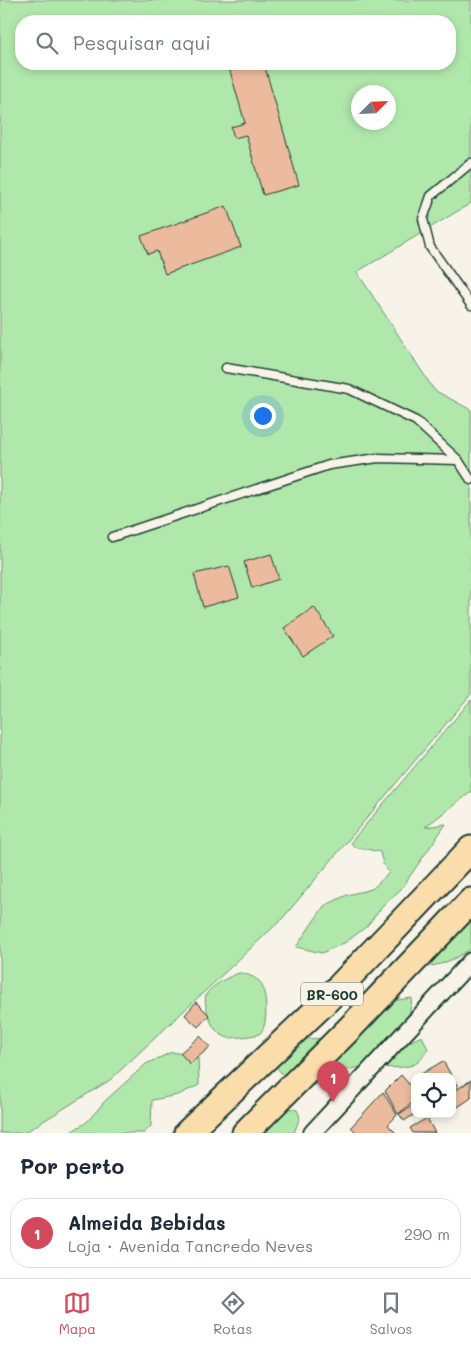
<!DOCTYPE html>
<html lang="pt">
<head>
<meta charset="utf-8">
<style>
  :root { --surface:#fff; --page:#f2f2f3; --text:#1f2937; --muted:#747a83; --line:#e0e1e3; --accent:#d1495b }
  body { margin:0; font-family:Mali,sans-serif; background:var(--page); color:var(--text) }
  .controls { position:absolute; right:15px; bottom:15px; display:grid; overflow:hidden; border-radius:10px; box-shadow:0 2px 8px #0003 }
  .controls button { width:45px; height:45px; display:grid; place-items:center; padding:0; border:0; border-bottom:1px solid var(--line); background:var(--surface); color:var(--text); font:25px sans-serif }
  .compass { position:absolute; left:351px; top:85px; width:45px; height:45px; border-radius:50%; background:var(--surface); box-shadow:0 2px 8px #0003; rotate:66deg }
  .you { position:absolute; left:262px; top:415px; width:18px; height:18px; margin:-12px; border:4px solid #fff; border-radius:50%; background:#1a73e8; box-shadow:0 0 0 8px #1a73e833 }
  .badge { display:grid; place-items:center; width:32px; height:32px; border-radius:50%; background:var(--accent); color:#fff; font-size:16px; font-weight:700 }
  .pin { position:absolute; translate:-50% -41px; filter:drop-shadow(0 1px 2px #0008) }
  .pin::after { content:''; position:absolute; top:26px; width:18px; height:15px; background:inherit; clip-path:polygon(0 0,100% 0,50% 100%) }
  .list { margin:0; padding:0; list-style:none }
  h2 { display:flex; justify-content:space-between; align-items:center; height:65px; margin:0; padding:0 20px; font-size:21px }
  h2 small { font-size:16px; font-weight:400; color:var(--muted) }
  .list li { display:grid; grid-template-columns:32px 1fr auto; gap:15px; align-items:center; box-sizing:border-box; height:70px; margin:0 10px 10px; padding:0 10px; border:1px solid var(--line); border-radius:20px }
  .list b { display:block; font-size:19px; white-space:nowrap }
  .list p { margin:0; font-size:16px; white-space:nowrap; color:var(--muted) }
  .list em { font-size:16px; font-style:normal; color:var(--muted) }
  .icon { flex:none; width:28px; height:28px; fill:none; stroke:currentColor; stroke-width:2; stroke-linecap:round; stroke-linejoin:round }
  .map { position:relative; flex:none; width:471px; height:1133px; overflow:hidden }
  .search { position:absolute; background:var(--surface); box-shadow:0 2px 8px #0003; left:15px; right:15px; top:15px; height:55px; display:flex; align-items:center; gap:12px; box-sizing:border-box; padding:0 18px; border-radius:20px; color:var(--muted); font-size:19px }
  .sheet { height:145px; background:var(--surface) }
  nav { display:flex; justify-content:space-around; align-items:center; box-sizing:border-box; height:70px; border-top:1px solid var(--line); background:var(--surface); font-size:14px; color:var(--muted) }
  nav a { display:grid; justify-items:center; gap:2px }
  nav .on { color:var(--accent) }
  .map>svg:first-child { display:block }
  .green { fill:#b0e8ab; stroke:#689270; fill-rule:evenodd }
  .building { fill:#ecbb9d; stroke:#1f3d34 }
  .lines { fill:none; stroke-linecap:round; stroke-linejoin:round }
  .lane-casing { stroke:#1f3d34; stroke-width:11 }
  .street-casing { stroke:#1f3d34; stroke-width:20 }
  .primary-casing { stroke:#1f3d34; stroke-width:29 }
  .lane { stroke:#f7f3e8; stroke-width:8 }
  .street { stroke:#f7f3e8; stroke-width:16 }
  .primary { stroke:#fbddab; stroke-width:25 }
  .labels { text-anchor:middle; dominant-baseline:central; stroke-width:4; stroke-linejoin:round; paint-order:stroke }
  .shield { fill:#f7f3e8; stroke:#60746a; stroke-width:1 }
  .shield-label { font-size:14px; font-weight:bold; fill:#1f3d34 }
</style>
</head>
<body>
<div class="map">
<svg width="471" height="1133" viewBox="0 0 471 1133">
  <rect width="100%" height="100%" fill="#f7f3e8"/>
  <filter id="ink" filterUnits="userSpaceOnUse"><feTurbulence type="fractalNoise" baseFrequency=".02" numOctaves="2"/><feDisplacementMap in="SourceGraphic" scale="10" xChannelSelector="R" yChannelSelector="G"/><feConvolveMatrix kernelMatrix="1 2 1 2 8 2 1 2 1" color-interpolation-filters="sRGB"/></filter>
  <g filter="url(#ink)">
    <g class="green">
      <path d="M 0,0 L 471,0 L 471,203 L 357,272 L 434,390 L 471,410 L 471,694 L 282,919 L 110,1080 L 24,1133 L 0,1133 ZM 21,21 L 450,21 L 450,64 L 21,64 ZM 358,92 L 388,92 L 388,122 L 358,122 Z"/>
      <polygon points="471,700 471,792 425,827 446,824 401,889 382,907 366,927 346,942 322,953 296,947 324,906 347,895 372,889 389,873 383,864 380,852 367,849 354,847 351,842"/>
      <path d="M 471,896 L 471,948 C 464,955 440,966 430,966 C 427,967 422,966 418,965 Z"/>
      <path d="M 239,973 C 245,973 255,977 260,982 C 267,990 269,1029 259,1034 C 254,1036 233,1038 228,1038 C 223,1036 218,1033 215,1029 C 210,1023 203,1002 206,995 C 210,986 230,976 239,973 Z"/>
      <path d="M 412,998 L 408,1022 L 390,1041 L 400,1051 L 409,1042 L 422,1036 L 428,1049 C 423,1057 419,1064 409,1066 C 393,1070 370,1065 355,1068 C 337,1072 323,1087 304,1086 C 289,1085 280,1072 272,1061 L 303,1039 L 329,1038 L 385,1005 L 397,1000 Z"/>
      <polygon points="172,1052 198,1057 199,1085 178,1095 152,1100 151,1126 144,1133 69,1133 87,1122 105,1101 146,1064"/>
      <polygon points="288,1108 297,1110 300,1117 294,1133 246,1133 280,1109"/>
    </g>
    <g class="building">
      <polygon points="228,64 264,64 299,185 263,195 246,135 234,138 231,127 245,123"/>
      <polygon points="226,206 241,247 165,274 157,251 148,254 141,236"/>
      <polygon points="271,554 279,579 252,588 244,562"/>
      <polygon points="229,566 239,597 203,607 194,574"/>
      <polygon points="314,607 333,636 303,656 284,628"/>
      <polygon points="196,1002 209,1015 198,1027 185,1015"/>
      <polygon points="200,1036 210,1047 190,1064 180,1053"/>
      <polygon points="443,1061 458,1087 452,1090 452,1077 416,1077"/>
      <polygon points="401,1075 415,1091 415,1101 398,1114 385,1091"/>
      <polygon points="471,1080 471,1098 452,1111 452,1093"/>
      <polygon points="383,1092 397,1115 388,1125 396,1133 357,1133 351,1127"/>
      <polygon points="415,1104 415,1114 404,1121 399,1114"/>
      <polygon points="427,1118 435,1133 413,1133 410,1128"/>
    </g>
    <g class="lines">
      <g class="lane-casing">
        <g id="lane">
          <polyline points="471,163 431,196 423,219 430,247 471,305"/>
          <polyline points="226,368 349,389 416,421 458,460 471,480"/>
          <polyline points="112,537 329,465 378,458 458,460"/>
        </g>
      </g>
      <g class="street-casing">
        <polyline id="street" points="312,1133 471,961"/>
      </g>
      <g class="primary-casing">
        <g id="primary">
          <polyline points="187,1133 322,1005 471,849"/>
          <polyline points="245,1133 349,1029 471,901"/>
        </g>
      </g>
      <use href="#lane" class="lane"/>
      <use href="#street" class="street"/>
      <use href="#primary" class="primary"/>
    </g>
  </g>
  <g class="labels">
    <rect class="shield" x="301" y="982.5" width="62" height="23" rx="4"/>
    <g class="shield-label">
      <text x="332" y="994">BR-600</text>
    </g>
  </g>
</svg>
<div class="controls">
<button><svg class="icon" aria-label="locate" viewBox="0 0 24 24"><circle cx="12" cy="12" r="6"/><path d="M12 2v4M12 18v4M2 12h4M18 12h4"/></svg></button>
</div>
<svg class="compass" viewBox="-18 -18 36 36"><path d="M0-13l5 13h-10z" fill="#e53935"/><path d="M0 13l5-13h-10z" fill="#747a83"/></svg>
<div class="you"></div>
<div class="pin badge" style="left:333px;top:1102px">1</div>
<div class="search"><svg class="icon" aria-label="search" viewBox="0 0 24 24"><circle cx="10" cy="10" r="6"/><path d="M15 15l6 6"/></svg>Pesquisar aqui</div>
</div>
<section class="sheet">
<h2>Por perto<small></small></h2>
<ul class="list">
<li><span class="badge">1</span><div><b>Almeida Bebidas</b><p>Loja · Avenida Tancredo Neves</p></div><em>290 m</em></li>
</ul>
</section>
<nav>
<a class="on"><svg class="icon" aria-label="map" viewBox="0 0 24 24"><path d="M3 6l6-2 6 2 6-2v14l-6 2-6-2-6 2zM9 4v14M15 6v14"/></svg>Mapa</a>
<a><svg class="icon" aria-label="directions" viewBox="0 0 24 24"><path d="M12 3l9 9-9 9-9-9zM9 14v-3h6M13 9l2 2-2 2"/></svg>Rotas</a>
<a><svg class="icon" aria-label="saved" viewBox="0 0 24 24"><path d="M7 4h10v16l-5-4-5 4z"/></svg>Salvos</a>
</nav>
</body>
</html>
